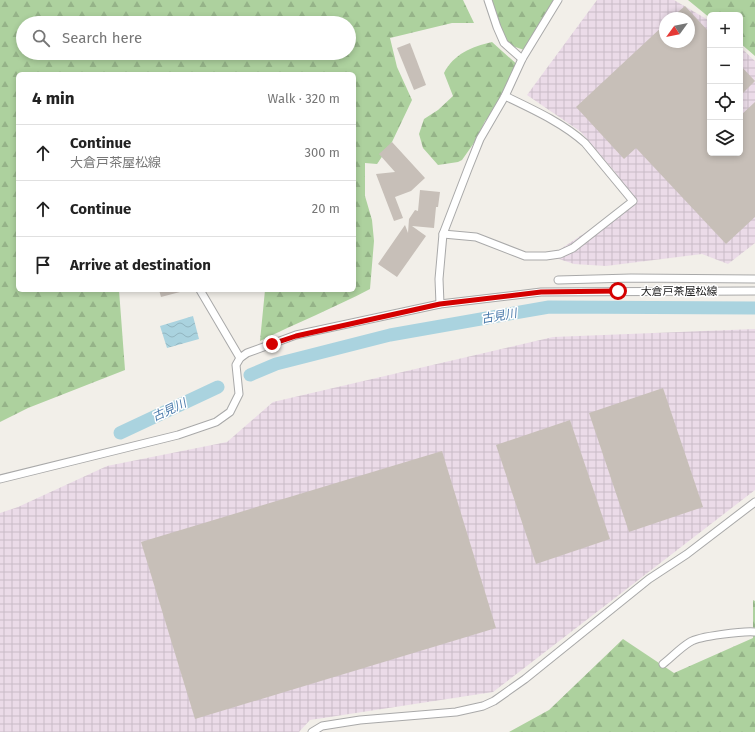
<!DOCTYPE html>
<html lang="en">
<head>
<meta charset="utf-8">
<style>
  :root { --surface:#fff; --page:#f6f6f6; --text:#222; --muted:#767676; --line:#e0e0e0 }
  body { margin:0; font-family:"Fira Sans","Noto Sans JP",sans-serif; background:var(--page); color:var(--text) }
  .controls { position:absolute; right:12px; top:12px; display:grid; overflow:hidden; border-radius:6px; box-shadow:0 2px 6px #0003 }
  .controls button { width:36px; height:36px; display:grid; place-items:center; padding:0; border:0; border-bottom:1px solid var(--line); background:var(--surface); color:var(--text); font:20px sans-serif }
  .compass { position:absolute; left:659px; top:12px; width:36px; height:36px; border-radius:50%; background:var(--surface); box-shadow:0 2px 6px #0003; rotate:237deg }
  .stop { position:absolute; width:12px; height:12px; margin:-9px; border:3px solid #d40000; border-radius:50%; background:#fff }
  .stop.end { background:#d40000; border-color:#fff; box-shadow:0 1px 4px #0008 }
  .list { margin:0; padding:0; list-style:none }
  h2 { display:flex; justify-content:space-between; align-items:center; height:52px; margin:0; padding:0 16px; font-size:17px }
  h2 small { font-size:13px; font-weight:400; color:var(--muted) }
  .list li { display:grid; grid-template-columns:26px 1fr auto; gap:12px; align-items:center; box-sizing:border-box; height:56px; padding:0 16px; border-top:1px solid var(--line) }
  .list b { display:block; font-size:15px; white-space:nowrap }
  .list p { margin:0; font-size:13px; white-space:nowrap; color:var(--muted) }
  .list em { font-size:13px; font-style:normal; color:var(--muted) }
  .icon { flex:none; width:22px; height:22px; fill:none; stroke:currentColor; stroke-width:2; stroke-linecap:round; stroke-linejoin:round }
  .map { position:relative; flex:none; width:755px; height:732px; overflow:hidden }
  .search { position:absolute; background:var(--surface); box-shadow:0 2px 6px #0003; left:16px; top:16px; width:340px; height:44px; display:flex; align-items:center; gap:10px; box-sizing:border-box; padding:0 14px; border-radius:22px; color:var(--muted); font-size:15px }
  .panel { position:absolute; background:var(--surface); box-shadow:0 2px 6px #0003; left:16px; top:72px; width:340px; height:220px; border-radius:6px }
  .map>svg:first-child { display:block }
  .industrial { fill:url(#industrial-grid); fill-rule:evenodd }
  .forest { fill:url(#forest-firs); fill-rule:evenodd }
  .water { fill:url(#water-waves) }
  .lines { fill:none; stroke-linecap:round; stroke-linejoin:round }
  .river { stroke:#aad3df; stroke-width:13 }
  .building { fill:#c7bfb8 }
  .minor-casing { stroke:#a9a9a9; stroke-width:9 }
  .minor { stroke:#fff; stroke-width:7 }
  .route { stroke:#d40000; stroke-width:5 }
  .labels { text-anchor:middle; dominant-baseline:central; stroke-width:3; stroke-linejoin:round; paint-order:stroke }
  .street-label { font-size:11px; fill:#222; stroke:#fff }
  .water-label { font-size:12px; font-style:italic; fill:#4a7aab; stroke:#fff }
</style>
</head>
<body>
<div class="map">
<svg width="755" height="732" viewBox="0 0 755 732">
  <defs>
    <pattern id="industrial-grid" width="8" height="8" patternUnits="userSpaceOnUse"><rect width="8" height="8" fill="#ebdbe8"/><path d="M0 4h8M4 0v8" fill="none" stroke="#c9bcc7"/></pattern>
    <pattern id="forest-firs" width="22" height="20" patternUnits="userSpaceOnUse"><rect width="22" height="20" fill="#add19e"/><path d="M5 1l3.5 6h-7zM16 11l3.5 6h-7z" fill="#95b388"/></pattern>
    <pattern id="water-waves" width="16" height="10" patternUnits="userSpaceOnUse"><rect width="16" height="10" fill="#aad3df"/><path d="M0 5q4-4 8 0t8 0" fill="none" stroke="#92b5bf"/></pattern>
  </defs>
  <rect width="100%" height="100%" fill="#f2efe9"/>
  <g class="industrial">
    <path d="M 597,0 L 674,0 L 710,21 L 710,153 L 740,153 L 740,47 L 755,61 L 755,243 L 728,264 L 702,254 L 606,266 L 574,264 L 550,256 L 633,201 L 615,172 L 581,132 L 527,95 ZM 665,18 L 689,18 L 689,42 L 665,42 Z"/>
    <polygon points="755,329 755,490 493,692 310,720 299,732 0,732 0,513 18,507 107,466 227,442 273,402 553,337"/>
  </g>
  <g class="forest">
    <path d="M 0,0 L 463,0 L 474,23 L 452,23 L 390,38 L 397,67 L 412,100 L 392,142 L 377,164 L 365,163 L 365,196 L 372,220 L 374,241 L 370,289 C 334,308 296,323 260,341 L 265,290 L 354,290 L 354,74 L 18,74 L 18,290 L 119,290 L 125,370 L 28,408 L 0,422 ZM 23,23 L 349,23 L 349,53 L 23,53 Z"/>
    <polygon points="488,0 558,0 527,51 504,43"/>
    <polygon points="688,0 755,0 755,56 740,43 740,15 710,15 710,18"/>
    <path d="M 492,42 L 521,68 L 507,98 L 485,121 L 476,140 L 462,160 L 458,162 L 438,165 L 423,148 L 419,134 L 424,119 L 438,110 L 453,96 L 444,73 C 454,54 471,47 492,42 Z"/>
    <polygon points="753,600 755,601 755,732 509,732 549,710 623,639 674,673 753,638"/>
  </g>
  <polygon class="water" points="193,316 199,339 167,348 160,326"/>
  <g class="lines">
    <g class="river">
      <polyline points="250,375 276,364 390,335 549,307 755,308"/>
      <polyline points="120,433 218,387"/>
    </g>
  </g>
  <g class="building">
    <polygon points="685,6 710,33 710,153 740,153 740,116 755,102 755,217 726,244 636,148 624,159 576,107 665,24 665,42 689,42 689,18 671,18"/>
    <polygon points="410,43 426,85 414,90 397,48"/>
    <polygon points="740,65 755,81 740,96"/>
    <polygon points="392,142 425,178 411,191 395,197 403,218 394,221 376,174 395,172 379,154"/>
    <polygon points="420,190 440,192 438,207 436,207 434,228 412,226 426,236 397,277 378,264 405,225 408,233 409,219 415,210 418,211"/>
    <polygon points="159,290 179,290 180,292 161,297"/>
    <polygon points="663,388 703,507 629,532 589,413"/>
    <polygon points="570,420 610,539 536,564 496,445"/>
    <polygon points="442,451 496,628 195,719 141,542"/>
  </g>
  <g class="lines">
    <g class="minor-casing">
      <g id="minor">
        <polyline points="488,0 497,27 504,43 522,59"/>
        <path d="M 443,234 L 476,237 L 525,256 L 546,256 L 560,254 L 573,248 L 633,201 L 585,143 C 563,123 532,109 505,96"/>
        <polyline points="558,280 631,278 755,279"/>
        <polyline points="200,290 240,358"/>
        <polyline points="440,304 439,279 443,234 468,169 480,139 505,96 522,59 558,0"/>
        <polyline points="0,479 178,435 216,422 230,412 239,394 236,365 240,358 247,353 296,335 440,304 541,292 755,291"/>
        <path d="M 663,664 C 672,657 680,648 690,642 C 699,636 744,631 755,632"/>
        <polyline points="312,732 322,726 360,720 456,712 483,706 494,701 525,679 649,579 687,554 755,502"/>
      </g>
    </g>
    <use href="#minor" class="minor"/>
  </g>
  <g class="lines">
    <polyline class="route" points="272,344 296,336 440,304 541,292 618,291"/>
  </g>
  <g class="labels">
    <g class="street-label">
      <text x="679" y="291">大倉戸茶屋松線</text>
    </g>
    <g class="water-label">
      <text transform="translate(499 316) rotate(-10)">古見川</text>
      <text transform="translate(169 410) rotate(-25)">古見川</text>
    </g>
  </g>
</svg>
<div class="controls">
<button>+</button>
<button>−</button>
<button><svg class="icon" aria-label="locate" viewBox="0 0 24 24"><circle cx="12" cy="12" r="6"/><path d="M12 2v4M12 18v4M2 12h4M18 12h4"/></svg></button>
<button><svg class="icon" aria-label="layers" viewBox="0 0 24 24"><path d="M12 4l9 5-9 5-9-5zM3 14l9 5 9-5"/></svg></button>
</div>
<svg class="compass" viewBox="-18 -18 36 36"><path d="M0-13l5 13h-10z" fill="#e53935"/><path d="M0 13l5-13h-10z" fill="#767676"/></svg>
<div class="stop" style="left:618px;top:291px"></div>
<div class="stop end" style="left:272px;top:344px"></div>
<div class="search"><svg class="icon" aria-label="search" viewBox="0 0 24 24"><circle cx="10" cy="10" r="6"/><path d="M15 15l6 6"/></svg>Search here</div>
<section class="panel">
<h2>4 min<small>Walk · 320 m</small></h2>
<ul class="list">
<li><svg class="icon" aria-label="ahead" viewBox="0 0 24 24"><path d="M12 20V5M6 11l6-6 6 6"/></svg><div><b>Continue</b><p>大倉戸茶屋松線</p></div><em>300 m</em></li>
<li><svg class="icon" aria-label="ahead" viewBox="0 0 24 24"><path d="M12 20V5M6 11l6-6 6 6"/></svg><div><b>Continue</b></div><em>20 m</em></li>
<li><svg class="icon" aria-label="arrive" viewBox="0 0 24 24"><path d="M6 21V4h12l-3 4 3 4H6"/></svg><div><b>Arrive at destination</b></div></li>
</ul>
</section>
</div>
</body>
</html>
